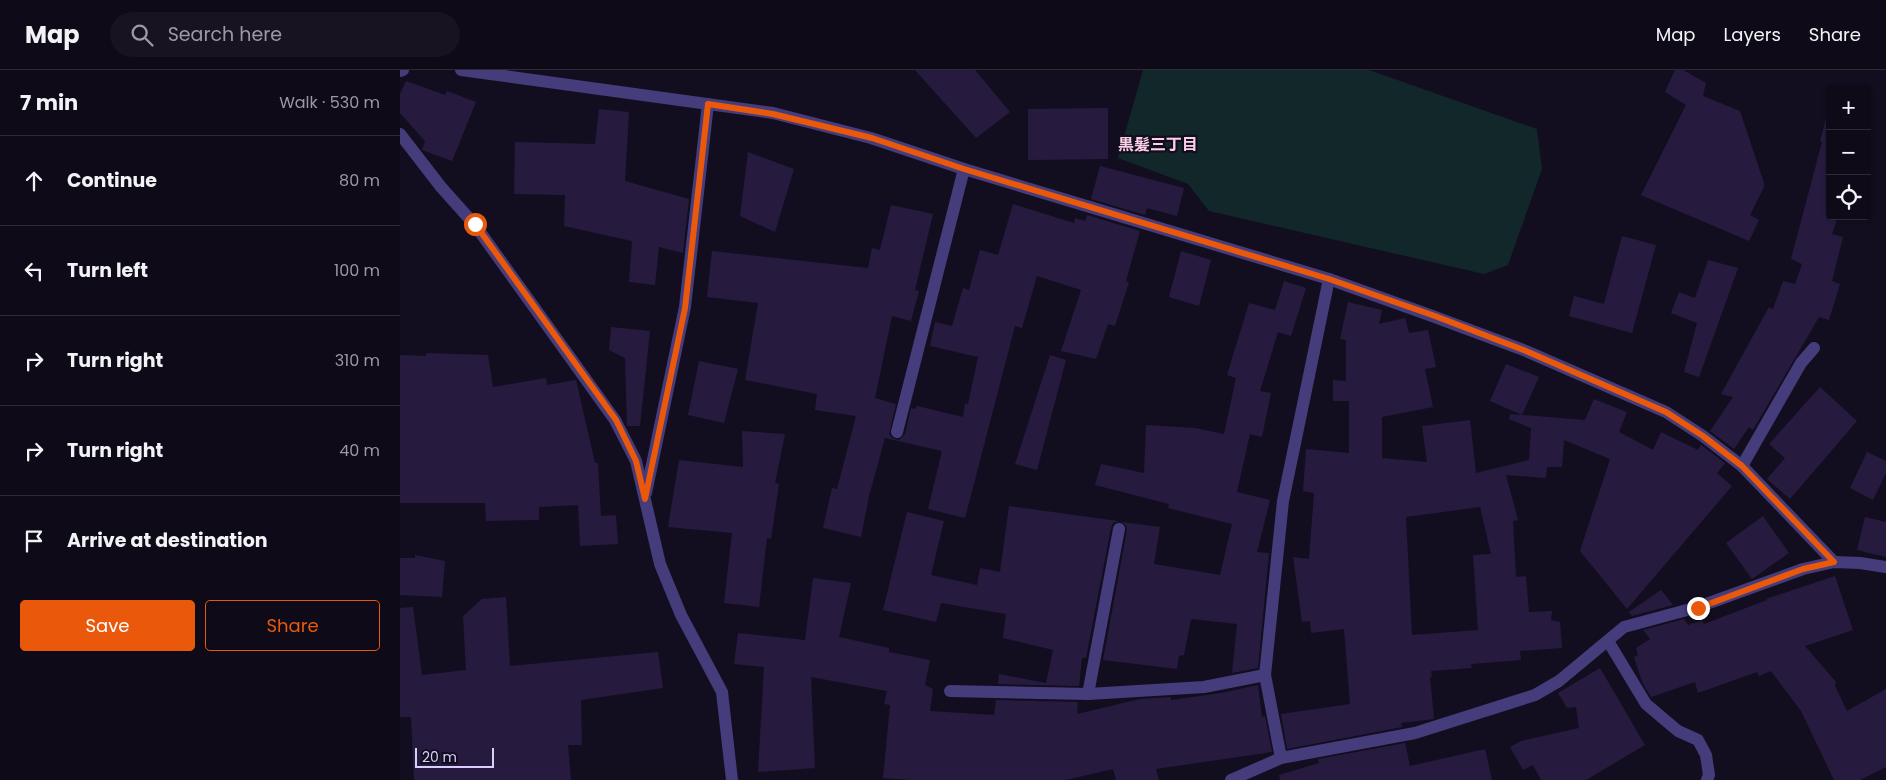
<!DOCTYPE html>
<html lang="en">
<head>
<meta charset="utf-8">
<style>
  :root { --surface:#0e0a17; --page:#171320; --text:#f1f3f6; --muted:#9b9aa1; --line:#2e2b36; --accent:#ea580c }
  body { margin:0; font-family:Poppins,"Noto Sans JP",sans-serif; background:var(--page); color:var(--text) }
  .controls { position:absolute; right:15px; top:15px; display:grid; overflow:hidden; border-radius:5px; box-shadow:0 1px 4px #0004 }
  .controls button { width:45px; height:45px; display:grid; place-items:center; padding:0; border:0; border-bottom:1px solid var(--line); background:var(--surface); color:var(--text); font:25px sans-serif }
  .scale { position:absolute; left:15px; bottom:12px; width:79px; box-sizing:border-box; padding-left:5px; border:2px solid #d9cffc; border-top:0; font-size:14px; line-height:18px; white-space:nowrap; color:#d9cffc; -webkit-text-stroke:4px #130e1f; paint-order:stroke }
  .stop { position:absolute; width:15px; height:15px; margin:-11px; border:4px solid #ea580c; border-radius:50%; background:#fff }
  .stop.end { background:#ea580c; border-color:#fff; box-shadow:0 1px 5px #0008 }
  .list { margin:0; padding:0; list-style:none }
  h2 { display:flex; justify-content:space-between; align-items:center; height:65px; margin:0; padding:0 20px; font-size:21px }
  h2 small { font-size:16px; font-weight:400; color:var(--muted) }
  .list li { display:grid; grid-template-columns:32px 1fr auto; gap:15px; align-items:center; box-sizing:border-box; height:90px; padding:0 20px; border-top:1px solid var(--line) }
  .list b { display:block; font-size:19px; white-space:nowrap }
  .list em { font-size:16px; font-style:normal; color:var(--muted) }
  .actions { display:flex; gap:10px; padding:15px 20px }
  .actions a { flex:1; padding:11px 0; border:1px solid var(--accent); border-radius:5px; text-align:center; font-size:18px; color:var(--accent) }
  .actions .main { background:var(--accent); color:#fff }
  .icon { flex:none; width:28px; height:28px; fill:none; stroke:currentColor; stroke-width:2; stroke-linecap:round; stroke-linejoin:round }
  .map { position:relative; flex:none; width:1486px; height:710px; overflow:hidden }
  header { display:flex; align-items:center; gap:30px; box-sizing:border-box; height:70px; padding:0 25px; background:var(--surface); border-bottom:1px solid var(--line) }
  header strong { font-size:24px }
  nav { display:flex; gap:28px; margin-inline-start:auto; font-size:18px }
  .search { width:350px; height:45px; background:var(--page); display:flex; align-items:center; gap:12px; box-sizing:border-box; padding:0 18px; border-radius:28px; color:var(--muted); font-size:19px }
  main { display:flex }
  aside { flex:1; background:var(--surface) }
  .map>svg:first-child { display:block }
  .green { fill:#112729 }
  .building { fill:#261b3f; fill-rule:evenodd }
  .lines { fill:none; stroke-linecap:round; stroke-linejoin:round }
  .minor { stroke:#443c7b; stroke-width:12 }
  .route { stroke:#ea580c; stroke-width:6 }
  .labels { text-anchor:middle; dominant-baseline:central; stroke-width:4.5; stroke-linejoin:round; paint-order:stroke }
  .neighbourhood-label { font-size:16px; font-weight:bold; fill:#fcd1e8; stroke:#130e1f }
</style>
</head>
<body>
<header>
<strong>Map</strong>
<div class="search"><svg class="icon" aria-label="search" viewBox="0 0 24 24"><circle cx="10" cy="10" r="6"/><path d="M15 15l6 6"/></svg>Search here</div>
<nav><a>Map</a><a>Layers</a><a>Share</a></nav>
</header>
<main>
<aside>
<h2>7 min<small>Walk · 530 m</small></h2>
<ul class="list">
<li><svg class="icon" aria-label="ahead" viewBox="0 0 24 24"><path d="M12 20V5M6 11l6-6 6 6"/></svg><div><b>Continue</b></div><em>80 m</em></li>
<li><svg class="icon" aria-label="left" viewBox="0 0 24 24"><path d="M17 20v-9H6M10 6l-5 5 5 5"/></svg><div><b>Turn left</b></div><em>100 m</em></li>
<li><svg class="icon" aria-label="right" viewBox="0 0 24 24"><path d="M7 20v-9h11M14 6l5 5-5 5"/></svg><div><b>Turn right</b></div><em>310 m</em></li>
<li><svg class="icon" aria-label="right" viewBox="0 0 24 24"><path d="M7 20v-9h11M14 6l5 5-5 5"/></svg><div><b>Turn right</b></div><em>40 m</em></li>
<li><svg class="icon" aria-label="arrive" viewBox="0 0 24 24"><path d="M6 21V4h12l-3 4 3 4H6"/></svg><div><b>Arrive at destination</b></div></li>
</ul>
<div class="actions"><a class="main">Save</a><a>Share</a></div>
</aside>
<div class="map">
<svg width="1486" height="710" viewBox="0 0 1486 710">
  <rect width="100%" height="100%" fill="#130e1f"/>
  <polygon class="green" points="743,0 969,0 1137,59 1142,99 1108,195 1084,204 809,141 788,114 718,88"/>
  <g class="building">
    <polygon points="515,0 575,0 610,42 576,68"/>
    <polygon points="1275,0 1283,0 1306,13 1303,26 1340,41 1364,113 1364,117 1350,145 1359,150 1349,171 1241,125 1286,35 1265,22"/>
    <polygon points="6,11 45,25 47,21 76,32 52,91 22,80 25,71 0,43 0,24"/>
    <polygon points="1430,33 1430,146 1438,146 1432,164 1443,167 1432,211 1440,214 1429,250 1419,247 1353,360 1349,357 1334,379 1310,361 1333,327 1321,324 1369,237 1373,239 1383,211 1395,214 1402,194 1391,189 1422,72 1420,71"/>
    <polygon points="708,38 708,89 628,90 628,39"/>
    <polygon points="199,39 229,42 225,111 289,129 283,183 259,177 255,215 229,212 232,171 164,156 165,125 114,124 115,72 195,74"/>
    <polygon points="348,82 394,99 375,162 340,146"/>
    <polygon points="700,96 784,118 777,146 747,138 745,145 691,129"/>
    <polygon points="613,134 674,153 675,148 685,151 687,145 740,161 726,211 729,212 715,256 708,254 696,289 661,281 681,220 637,206 622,258 615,256 565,448 528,439 542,381 485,368 469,426 461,467 423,458 432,418 437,419 456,346 415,340 417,324 345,310 358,233 307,227 312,181 468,198 472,178 480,180 491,135 533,144 515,220 519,221 511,251 492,246 475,328 496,334 489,364 492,368 499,370 505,364 511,338 516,339 517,336 563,347 565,333 568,334 578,287 530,276 535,252 552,256 563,218 569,220 580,180 598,185"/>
    <polygon points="1222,166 1256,175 1232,263 1169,246 1174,226 1204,234"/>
    <polygon points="781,181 811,190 799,236 769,227"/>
    <polygon points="1308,190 1338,198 1299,307 1284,302 1297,253 1271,243 1279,222 1295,228"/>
    <polygon points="884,211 906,218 891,266 878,262 860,321 871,323 862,367 850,364 837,422 870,430 857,482 869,483 858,598 832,603 837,554 791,549 784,585 779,586 777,599 703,590 727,460 726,456 722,452 760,457 754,494 820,505 832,454 768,438 769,434 695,415 701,394 744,403 746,355 795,358 824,364 836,308 827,305 849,233 875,240"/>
    <path d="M 948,232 L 982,240 L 979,254 L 1005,248 L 1009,263 L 1028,260 L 1036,297 L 1025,299 L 1033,337 L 982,347 L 982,388 L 1027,392 L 1022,356 L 1070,350 L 1076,403 L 1129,390 L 1131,358 L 1109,349 L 1110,344 L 1185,350 L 1194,329 L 1227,342 L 1219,362 L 1253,380 L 1261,362 L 1298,380 L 1301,375 L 1325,393 L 1317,403 L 1332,416 L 1227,539 L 1180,481 L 1210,389 L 1164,370 L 1162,397 L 1147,397 L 1146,408 L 1106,405 L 1118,450 L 1113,451 L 1116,507 L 1126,506 L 1129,542 L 1152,541 L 1151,550 L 1160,552 L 1162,578 L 1120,581 L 1121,590 L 1071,594 L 1072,598 L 1031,601 L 1032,607 L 1030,607 L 1034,649 L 1001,653 L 1002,657 L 887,679 L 881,644 L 950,634 L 944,559 L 911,563 L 910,551 L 902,552 L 893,487 L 909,489 L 914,423 L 903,421 L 906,379 L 949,383 L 949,331 L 933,331 L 933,310 L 946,311 L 946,270 L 940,269 ZM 1080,437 L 1091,484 L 1073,485 L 1078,560 L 1012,565 L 1006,447 Z"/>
    <polygon points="211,257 250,261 240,356 227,356 225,288 209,280"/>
    <polygon points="26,283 88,285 93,317 146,308 147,315 176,310 195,393 198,393 201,446 216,445 218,474 180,476 178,435 139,437 139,450 86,451 85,433 0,433 0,285 26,286"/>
    <polygon points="650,285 666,290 637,400 615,394"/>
    <polygon points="299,291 338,299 324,353 288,345"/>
    <polygon points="1106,294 1139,307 1122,345 1090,331"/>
    <polygon points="1420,317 1457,351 1390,429 1367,409 1385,388 1369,374"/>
    <polygon points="342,361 385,364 375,413 379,414 371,469 367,468 359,537 324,533 332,463 268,457 279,390 343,397"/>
    <polygon points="1467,382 1486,391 1486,403 1473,430 1450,418"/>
    <polygon points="609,436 718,451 713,453 711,458 686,588 682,588 679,616 598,614 599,604 646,613 653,580 603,568 606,544 541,533 536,552 483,540 507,442 544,451 531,505 577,515 580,498 600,502"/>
    <polygon points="1363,446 1389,483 1352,509 1326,473"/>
    <polygon points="1465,447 1486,452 1486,487 1457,480"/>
    <polygon points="15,485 45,491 42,527 0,525 0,488 15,488"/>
    <polygon points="1435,506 1453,560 1405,576 1436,612 1435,616 1447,641 1486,619 1486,697 1460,710 1434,710 1401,641 1371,601 1359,606 1357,602 1298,623 1295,612 1251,627 1242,612 1234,587 1238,585 1236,578 1250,569 1243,560 1284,549 1288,555 1302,550 1304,554 1367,530 1366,529"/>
    <polygon points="413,508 451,513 439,567 489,578 489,582 530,590 525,615 533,619 530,641 594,645 596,630 678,632 677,644 740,629 771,627 771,630 821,623 858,615 862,647 865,646 872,682 756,699 759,710 716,710 713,699 666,710 511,710 483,708 490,635 484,634 487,621 411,607 415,698 358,702 364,597 334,594 338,563 405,570"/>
    <polygon points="1261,520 1273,535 1232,546 1229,542"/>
    <polygon points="106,527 110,596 258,582 263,618 181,630 182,675 168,675 171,710 14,710 11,647 0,647 0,538 13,537 22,605 66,600 63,546 82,529"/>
    <polygon points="1200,598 1245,675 1186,710 1141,710 1133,695 1123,700 1110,677 1121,671 1179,658 1176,637 1167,638 1158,623"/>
    <polygon points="1005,673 1010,696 1085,679 1092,710 880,710 879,705 919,693 918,689"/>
  </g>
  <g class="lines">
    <g class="minor">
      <polyline points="61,0 373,43 471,68 564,99 929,209 1035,247 1126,281 1266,342 1303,366 1342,396 1434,492"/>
      <polyline points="0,1 3,0"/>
      <polyline points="0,64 41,117 75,155 215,350 236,391 260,494 281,545 322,622 332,710"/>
      <polyline points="497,362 564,99"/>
      <polyline points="1342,396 1401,293 1414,278"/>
      <polyline points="246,423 285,237 308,34"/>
      <polyline points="1208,571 1246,634 1278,661 1298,670 1306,685 1309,705 1307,710"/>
      <polyline points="550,621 688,624 804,617 865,605"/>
      <polyline points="688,624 719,459"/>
      <polyline points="881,688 865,605 883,431 929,209"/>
      <polyline points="831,710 881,688 1015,663 1135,625 1159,611 1224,557 1298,537 1403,499 1434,492 1460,493 1486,497"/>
    </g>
  </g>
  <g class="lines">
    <polyline class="route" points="75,154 216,350 236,391 245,429 285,238 308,34 373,44 472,68 564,99 929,209 1035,246 1126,281 1266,342 1303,366 1342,396 1434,492 1403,499 1298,538"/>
  </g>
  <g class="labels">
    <g class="neighbourhood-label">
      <text x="758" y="74">黒髪三丁目</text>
    </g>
  </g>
</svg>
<div class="controls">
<button>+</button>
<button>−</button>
<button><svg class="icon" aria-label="locate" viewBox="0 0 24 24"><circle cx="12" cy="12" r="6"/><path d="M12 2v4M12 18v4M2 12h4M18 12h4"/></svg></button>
</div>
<div class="scale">20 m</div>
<div class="stop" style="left:75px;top:154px"></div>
<div class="stop end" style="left:1298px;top:538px"></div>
</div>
</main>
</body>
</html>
